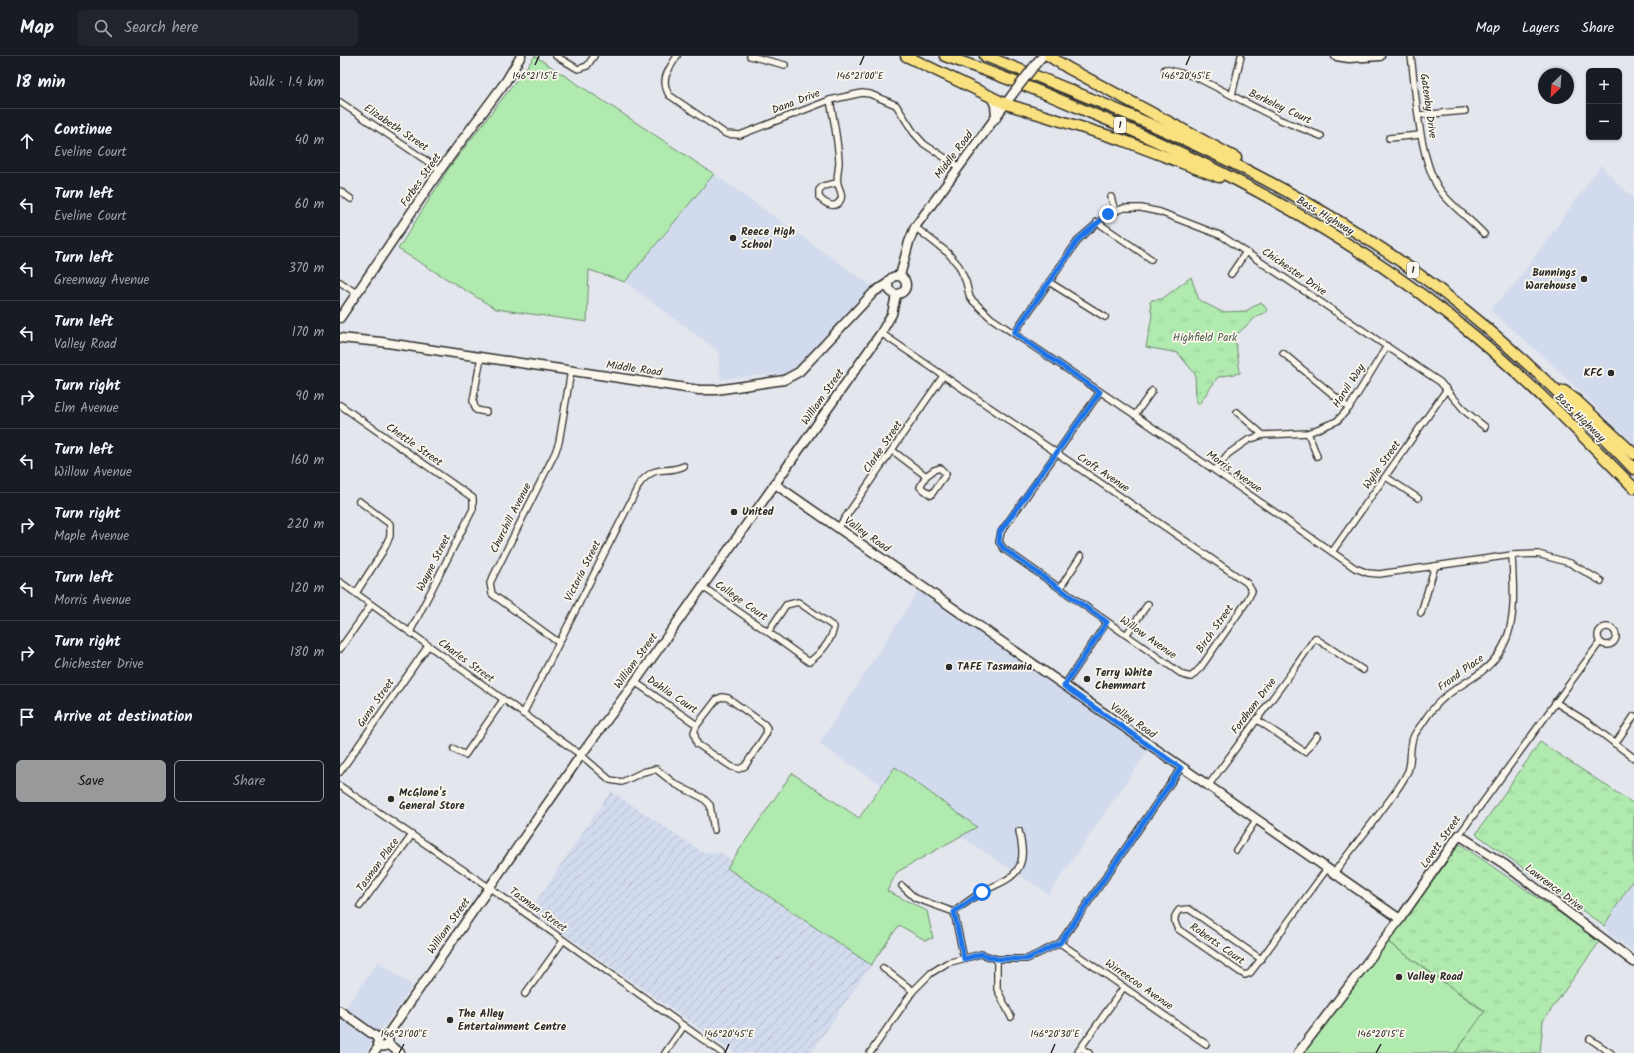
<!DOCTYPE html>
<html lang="en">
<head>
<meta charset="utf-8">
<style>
  :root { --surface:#171b24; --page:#20242c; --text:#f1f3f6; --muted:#9ea1a6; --line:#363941; --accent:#98999b }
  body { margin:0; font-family:Kalam,sans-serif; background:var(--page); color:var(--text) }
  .controls { position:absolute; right:12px; top:12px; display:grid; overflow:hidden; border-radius:6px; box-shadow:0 1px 3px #0004 }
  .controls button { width:36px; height:36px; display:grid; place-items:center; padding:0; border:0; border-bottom:1px solid var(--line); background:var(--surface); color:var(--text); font:20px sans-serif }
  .compass { position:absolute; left:1198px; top:12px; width:36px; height:36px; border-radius:50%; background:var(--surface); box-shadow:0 1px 3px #0004; rotate:205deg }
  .stop { position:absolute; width:12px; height:12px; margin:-9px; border:3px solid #1a73e8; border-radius:50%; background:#fff }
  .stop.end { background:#1a73e8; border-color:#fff; box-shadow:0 1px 4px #0008 }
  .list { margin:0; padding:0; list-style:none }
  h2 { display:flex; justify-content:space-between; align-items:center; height:52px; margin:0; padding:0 16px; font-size:17px }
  h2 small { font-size:13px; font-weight:400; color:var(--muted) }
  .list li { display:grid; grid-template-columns:26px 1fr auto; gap:12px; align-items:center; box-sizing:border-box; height:64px; padding:0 16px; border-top:1px solid var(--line) }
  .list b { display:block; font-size:15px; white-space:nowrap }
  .list p { margin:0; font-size:13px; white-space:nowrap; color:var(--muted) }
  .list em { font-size:13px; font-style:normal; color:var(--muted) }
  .actions { display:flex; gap:8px; padding:12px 16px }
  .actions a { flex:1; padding:9px 0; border:1px solid var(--accent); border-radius:6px; text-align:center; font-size:14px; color:var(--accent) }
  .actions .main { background:var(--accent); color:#111 }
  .icon { flex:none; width:22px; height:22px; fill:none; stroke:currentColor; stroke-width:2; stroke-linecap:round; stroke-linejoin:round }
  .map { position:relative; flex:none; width:1294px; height:997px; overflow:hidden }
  header { display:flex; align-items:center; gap:24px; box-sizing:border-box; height:56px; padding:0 20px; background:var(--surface); border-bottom:1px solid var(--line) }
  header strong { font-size:19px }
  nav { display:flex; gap:22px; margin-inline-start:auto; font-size:14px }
  .search { width:280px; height:36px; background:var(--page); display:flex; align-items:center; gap:10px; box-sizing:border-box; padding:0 14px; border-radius:6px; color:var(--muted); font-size:15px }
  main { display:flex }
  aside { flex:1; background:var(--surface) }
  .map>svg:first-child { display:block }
  .built { fill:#d2dbed }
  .industrial { fill:url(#industrial-furrows) }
  .grass { fill:#b0eaaf; stroke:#6e8a6d }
  .park { fill:url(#park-tufts); stroke:#6e8a6d }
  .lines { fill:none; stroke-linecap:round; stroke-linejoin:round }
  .street-casing { stroke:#2b2b2b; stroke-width:8 }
  .secondary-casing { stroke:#2b2b2b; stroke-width:11 }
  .highway-casing { stroke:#2b2b2b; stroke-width:13 }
  .street { stroke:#fbf7ec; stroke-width:5.5 }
  .secondary { stroke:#fbf7ec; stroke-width:8 }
  .highway { stroke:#fae180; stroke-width:10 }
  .secondary-bridge-casing { stroke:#2b2b2b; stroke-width:11; stroke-linecap:butt }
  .secondary-bridge { stroke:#fbf7ec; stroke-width:8 }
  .route { stroke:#1a73e8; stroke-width:5 }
  .ticks { fill:none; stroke:#2b2b2b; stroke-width:1.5 }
  .poi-dot { fill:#2b2b2b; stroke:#fbf7ec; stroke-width:1.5 }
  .labels { text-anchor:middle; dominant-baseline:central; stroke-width:3.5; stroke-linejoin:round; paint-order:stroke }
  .shield { fill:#fbf7ec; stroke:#696865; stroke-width:1 }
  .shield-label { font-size:10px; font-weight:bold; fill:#2b2b2b }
  .street-label { font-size:11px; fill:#2b2b2b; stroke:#fbf7ec }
  .poi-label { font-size:11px; font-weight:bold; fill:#2b2b2b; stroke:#fbf7ec; text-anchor:start }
  .park-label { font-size:11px; fill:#4c5b4c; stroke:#fbf7ec }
  .ticks-label { font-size:10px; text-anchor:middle; fill:#2b2b2b; stroke:#fbf7ec; stroke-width:3.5; stroke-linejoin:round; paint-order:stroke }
</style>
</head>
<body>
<header>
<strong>Map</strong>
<div class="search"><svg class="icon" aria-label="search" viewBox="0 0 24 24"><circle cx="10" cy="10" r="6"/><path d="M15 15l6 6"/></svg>Search here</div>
<nav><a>Map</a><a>Layers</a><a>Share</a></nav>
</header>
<main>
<aside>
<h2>18 min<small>Walk · 1.4 km</small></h2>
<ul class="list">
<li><svg class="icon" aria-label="ahead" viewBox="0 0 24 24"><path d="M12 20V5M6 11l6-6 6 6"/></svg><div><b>Continue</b><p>Eveline Court</p></div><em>40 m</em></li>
<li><svg class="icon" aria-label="left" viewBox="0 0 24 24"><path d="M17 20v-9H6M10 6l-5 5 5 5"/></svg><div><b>Turn left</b><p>Eveline Court</p></div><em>60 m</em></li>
<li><svg class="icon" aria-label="left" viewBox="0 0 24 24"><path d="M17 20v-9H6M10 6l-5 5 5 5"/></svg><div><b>Turn left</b><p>Greenway Avenue</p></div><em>370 m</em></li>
<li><svg class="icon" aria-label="left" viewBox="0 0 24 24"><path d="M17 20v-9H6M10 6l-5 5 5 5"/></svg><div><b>Turn left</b><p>Valley Road</p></div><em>170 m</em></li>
<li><svg class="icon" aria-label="right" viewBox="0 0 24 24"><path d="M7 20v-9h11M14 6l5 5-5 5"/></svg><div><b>Turn right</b><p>Elm Avenue</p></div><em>90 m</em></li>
<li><svg class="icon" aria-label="left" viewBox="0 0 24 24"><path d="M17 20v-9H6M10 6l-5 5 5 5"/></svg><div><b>Turn left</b><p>Willow Avenue</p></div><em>160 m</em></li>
<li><svg class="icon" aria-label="right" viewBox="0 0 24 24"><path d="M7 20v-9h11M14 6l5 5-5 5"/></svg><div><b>Turn right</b><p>Maple Avenue</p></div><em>220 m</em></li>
<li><svg class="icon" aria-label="left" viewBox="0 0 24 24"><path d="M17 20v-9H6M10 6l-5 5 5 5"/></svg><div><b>Turn left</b><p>Morris Avenue</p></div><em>120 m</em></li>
<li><svg class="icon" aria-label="right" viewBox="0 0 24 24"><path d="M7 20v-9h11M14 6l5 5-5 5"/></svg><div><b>Turn right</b><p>Chichester Drive</p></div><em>180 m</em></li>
<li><svg class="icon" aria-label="arrive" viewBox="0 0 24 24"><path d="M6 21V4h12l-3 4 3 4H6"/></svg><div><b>Arrive at destination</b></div></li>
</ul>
<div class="actions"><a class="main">Save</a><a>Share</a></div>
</aside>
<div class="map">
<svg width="1294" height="997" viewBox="0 0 1294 997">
  <defs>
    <pattern id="industrial-furrows" width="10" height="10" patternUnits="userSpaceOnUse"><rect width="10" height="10" fill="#d2dbed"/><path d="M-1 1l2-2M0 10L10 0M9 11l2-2" fill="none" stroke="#b4bccb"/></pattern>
    <pattern id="park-tufts" width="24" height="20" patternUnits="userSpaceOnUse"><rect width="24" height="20" fill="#b0eaaf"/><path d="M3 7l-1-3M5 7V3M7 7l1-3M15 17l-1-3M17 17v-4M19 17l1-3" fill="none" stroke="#98c997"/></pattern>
  </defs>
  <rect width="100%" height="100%" fill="#e3e6ed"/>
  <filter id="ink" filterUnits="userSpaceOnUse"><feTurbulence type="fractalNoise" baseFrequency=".025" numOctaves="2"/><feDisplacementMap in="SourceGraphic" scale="8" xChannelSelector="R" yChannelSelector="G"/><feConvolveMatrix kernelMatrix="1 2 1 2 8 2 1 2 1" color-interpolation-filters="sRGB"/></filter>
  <g filter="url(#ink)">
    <g class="built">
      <polygon points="1261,109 1278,128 1294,142 1294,389 1213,309 1150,254 1178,224"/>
      <polygon points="374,118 533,231 451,317 380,323 378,295 285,226"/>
      <polygon points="578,535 809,693 709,838 479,688"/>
      <polygon points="1294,822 1294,895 1269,878 1264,870"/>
      <polygon points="38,905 73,930 25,997 0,997 0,960"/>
    </g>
    <polygon class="industrial" points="271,735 362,796 380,796 457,851 492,881 531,909 471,997 395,997 190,854"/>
    <g class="grass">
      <polygon points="195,0 374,118 285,226 249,214 247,266 156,253 58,193 109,112"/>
      <polygon points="555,711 637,771 557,816 547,835 587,855 593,882 585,884 559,869 531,909 387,812 452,717 519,762"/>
      <polygon points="1048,886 1145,956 1115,997 964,997"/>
    </g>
    <g class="park">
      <polygon points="851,221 859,244 882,256 906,255 921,246 928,255 917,260 895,280 900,317 878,321 859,348 856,345 855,318 838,297 806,291 812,260 810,246 812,244 822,243"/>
      <polygon points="1200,686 1294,748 1294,822 1264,870 1136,778"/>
      <polygon points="1120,788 1260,885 1203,965 1200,997 1115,997 1145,955 1048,886"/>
    </g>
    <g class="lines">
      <g class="street-casing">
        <g id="street">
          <polyline points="216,0 238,13 247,10 254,0"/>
          <path d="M 337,0 C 328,15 320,23 329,39 L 386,78 L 400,79 L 490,44 L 522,37 L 530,38 L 556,49 L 574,77 L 584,88 L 619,111"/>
          <polyline points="410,0 445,9"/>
          <path d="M 1071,0 C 1076,37 1079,108 1102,137 C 1114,152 1131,164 1144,178"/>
          <polyline points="825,13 856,21 938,63 981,80"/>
          <polyline points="892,39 901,0"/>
          <path d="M 490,44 C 494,65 498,85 499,106 C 499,113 496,121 498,128 C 499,133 503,138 501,143 C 496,155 484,147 479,141 L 479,134 L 483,130 L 497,127"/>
          <polyline points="0,46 100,114"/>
          <polyline points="1079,59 1125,55"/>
          <polyline points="1049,82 1080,79"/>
          <polyline points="0,135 11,143"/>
          <polyline points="771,141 775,155"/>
          <polyline points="757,166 811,203"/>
          <polyline points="575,171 608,197 619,210 626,226 630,242 651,262 795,359 1015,512 1028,517 1039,518 1172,499 1198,498 1230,507 1261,525"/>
          <polyline points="891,218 906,196"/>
          <polyline points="0,226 16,237"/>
          <polyline points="709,226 765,261"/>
          <polyline points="541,277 907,527 912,535 907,545 861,611 851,621 843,619 664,493 659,486 661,476 760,336"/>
          <polyline points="674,277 739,183 768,158 784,152 801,152 820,156 882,180 1100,326 1126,356 1145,371"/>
          <polyline points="943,297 1009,352"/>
          <polyline points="141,301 133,345 136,354 146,356"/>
          <polyline points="0,349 133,442 133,453 70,576"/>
          <polyline points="897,356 923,379"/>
          <polyline points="795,359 812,335"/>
          <polyline points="968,377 977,400"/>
          <polyline points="553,395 586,420 594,414 600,412 606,418 591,439 580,431 586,420"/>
          <polyline points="875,414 888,398 908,384 923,379 968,377 997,365 1009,352 1047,290"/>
          <polyline points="1046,421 1078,442"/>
          <polyline points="498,472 603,320"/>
          <polyline points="992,496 1107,333"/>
          <polyline points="0,526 241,699 270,724 282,726 303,716 316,713 335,728 363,742 370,749 374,774"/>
          <polyline points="363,531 428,576"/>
          <polyline points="720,532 741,500"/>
          <polyline points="16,537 43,495 50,480 50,468 19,445"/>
          <path d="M 458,546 L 494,571 C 491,586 481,597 469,606 L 428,576 L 446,549 Z"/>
          <polyline points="1081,557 1095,510"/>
          <circle cx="1267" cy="580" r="9"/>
          <polyline points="786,579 808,548"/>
          <polyline points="218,586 152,538 150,527 215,397 219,386 231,315"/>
          <polyline points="0,593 31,549"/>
          <polyline points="295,626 357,669 377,643 382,641 388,642 424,668 427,672 426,678 405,710 399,713 392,711 357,688 354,676 357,669"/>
          <polyline points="724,630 767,566"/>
          <polyline points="1215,646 1247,666 1294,702"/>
          <path d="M 183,658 L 300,427 C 317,407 324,419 344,410"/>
          <polyline points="916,663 965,696 977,680"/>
          <polyline points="1275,688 1294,660"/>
          <polyline points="114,693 125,699 163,644"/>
          <polyline points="0,716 88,590"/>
          <polyline points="0,730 150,832 382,997"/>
          <polyline points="868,730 954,613 975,582 1023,614"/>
          <polyline points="1119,779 1260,586"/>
          <polyline points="896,794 916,764"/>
          <path d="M 993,818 C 1008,798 1024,778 1039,758 C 1049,744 1061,731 1068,715 C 1072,705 1069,693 1073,682 C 1075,676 1081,670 1084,665 C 1099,642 1112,635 1134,621 C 1180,592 1174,547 1172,499"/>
          <polyline points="562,830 575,842 614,856"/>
          <polyline points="20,850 72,779"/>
          <polyline points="720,887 866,988"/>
          <path d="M 624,903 L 614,856 C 623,849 632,842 642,836 C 656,828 676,824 681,806 C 684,796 681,785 679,775"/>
          <polyline points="657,903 657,933 671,961"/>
          <path d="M 921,903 L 849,853 L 839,854 C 833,861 834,866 838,873 L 900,916 L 905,919 L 910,917 L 921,903 L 986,814"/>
          <polyline points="543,912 573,935"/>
          <polyline points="185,938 223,885"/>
          <polyline points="1250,983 1271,997"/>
          <polyline points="741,992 749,997"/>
          <polyline points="325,997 344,970"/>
          <polyline points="530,997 573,935 591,917 607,907 641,898 657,903 687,903 720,887 841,712"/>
          <polyline points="737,997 784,931"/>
        </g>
      </g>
      <g class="secondary-casing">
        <g id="secondary">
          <polyline points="996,0 1009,2 1040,0"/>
          <polyline points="698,5 703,0"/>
          <polyline points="650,39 655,49 656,62"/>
          <circle cx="557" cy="229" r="9"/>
          <polyline points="560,220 569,186 575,171 672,39"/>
          <polyline points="0,262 100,114 166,25 181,0"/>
          <polyline points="0,282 41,286 359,334 376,334 444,324 459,316 534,236 548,227"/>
          <polyline points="435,428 1060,863"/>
          <polyline points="0,955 38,982"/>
          <circle cx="43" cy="985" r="5.5"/>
          <polyline points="46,981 241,699 295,626 435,428 541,277 552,258 556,239"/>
          <polyline points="48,988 60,997"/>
          <polyline points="34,997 39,990"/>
          <polyline points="958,997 1060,863 1119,779 1164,808 1294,906"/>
        </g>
      </g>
      <g class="highway-casing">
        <g id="highway">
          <polyline points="566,0 666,48 782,84 879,121"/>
          <path d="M 605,0 C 654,17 703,36 751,57 C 889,114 1021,185 1136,281 C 1192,328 1243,380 1294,432"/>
          <path d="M 645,0 C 800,60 963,130 1096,231 C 1167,285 1232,348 1294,413"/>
          <polyline points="709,0 728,12 896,102"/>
          <polyline points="1224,335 1236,344 1294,398"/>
        </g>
      </g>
      <use href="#street" class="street"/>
      <use href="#secondary" class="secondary"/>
      <use href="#highway" class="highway"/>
      <g class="secondary-bridge-casing">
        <polyline id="secondary-bridge" points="672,39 698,5"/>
      </g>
      <use href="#secondary-bridge" class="secondary-bridge"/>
    </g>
  </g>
  <g class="lines" filter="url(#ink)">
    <polyline class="route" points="642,836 614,856 624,903 641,898 657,903 687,903 720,887 841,712 724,630 767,566 664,493 659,486 660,476 760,336 674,277 739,183 768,158"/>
  </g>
  <path class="ticks" d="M 195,9 L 199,0M 520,9 L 524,0M 846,9 L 850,0M 59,997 L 64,988M 385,997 L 389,988M 711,997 L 715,988M 1036,997 L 1041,988"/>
  <g class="poi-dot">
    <circle cx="393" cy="182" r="4"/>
    <circle cx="1244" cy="223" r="4"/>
    <circle cx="1271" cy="317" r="4"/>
    <circle cx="394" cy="456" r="4"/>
    <circle cx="609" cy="611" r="4"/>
    <circle cx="747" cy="623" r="4"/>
    <circle cx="51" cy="743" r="4"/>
    <circle cx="1059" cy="921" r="4"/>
    <circle cx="110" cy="964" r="4"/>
  </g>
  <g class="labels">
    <g class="shield">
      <rect x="774" y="61" width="12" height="16" rx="3"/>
      <rect x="1067" y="206" width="12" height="16" rx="3"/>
    </g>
    <g class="shield-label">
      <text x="780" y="69">1</text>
      <text x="1073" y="214">1</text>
    </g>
    <g class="street-label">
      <text transform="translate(456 46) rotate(-21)">Dana Drive</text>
      <text transform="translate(1088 50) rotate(82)">Gatenby Drive</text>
      <text transform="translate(940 51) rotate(25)">Berkeley Court</text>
      <text transform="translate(56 72) rotate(34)">Elizabeth Street</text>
      <text transform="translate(614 99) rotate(-53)">Middle Road</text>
      <text transform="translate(81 124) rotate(-55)">Forbes Street</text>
      <text transform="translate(985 160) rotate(31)">Bass Highway</text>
      <text transform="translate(954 216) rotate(34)">Chichester Drive</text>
      <text transform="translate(294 313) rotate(8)">Middle Road</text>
      <text transform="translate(1009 330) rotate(-57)">Harvil Way</text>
      <text transform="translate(483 341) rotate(-55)">William Street</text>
      <text transform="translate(1240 362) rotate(44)">Bass Highway</text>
      <text transform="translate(74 389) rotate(35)">Chettle Street</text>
      <text transform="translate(543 391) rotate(-56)">Clarke Street</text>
      <text transform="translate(1042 409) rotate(-55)">Wylie Street</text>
      <text transform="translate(894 416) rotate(35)">Morris Avenue</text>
      <text transform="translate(763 417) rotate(34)">Croft Avenue</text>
      <text transform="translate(171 462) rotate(-63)">Churchill Avenue</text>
      <text transform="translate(527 479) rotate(35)">Valley Road</text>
      <text transform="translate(94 507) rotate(-63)">Wayne Street</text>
      <text transform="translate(243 515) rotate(-63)">Victoria Street</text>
      <text transform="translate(401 545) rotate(35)">College Court</text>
      <text transform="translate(875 573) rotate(-55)">Birch Street</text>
      <text transform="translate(808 582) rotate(35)">Willow Avenue</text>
      <text transform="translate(126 605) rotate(36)">Charles Street</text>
      <text transform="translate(296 605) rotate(-54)">William Street</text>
      <text transform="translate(1121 617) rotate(-36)">Frond Place</text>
      <text transform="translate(332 639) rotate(34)">Dahlia Court</text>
      <text transform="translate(36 647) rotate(-55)">Gunn Street</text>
      <text transform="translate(914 650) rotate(-53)">Fordham Drive</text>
      <text transform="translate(793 665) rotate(35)">Valley Road</text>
      <text transform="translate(1101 786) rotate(-55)">Lovett Street</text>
      <text transform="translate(38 809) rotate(-54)">Tasman Place</text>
      <text transform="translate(1214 832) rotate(37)">Lawrence Drive</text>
      <text transform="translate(198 854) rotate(36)">Tasman Street</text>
      <text transform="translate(109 870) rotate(-55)">William Street</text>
      <text transform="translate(877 888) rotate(35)">Roberts Court</text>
      <text transform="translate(799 929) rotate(35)">Wirreecoo Avenue</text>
    </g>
    <g class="poi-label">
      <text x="401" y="176">Reece High<tspan x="401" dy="13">School</tspan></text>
      <text x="1236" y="217" text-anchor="end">Bunnings<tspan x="1236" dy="13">Warehouse</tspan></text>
      <text x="1263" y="317" text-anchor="end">KFC</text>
      <text x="402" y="456">United</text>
      <text x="617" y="611">TAFE Tasmania</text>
      <text x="755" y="617">Terry White<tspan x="755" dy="13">Chemmart</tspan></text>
      <text x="59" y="737">McGlone's<tspan x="59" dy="13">General Store</tspan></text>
      <text x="1067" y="921">Valley Road</text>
      <text x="118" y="958">The Alley<tspan x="118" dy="13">Entertainment Centre</tspan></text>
    </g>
    <g class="park-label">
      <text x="865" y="282">Highfield Park</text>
    </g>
  </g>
  <g class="ticks-label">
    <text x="195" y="23">146°21'15"E</text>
    <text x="520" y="23">146°21'00"E</text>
    <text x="846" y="23">146°20'45"E</text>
    <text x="64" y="981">146°21'00"E</text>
    <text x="389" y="981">146°20'45"E</text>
    <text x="715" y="981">146°20'30"E</text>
    <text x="1041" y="981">146°20'15"E</text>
  </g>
</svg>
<div class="controls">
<button>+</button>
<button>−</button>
</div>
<svg class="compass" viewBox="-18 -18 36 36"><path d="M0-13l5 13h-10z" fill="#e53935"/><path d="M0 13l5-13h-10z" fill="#9ea1a6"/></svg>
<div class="stop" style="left:642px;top:836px"></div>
<div class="stop end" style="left:768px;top:158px"></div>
</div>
</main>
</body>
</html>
